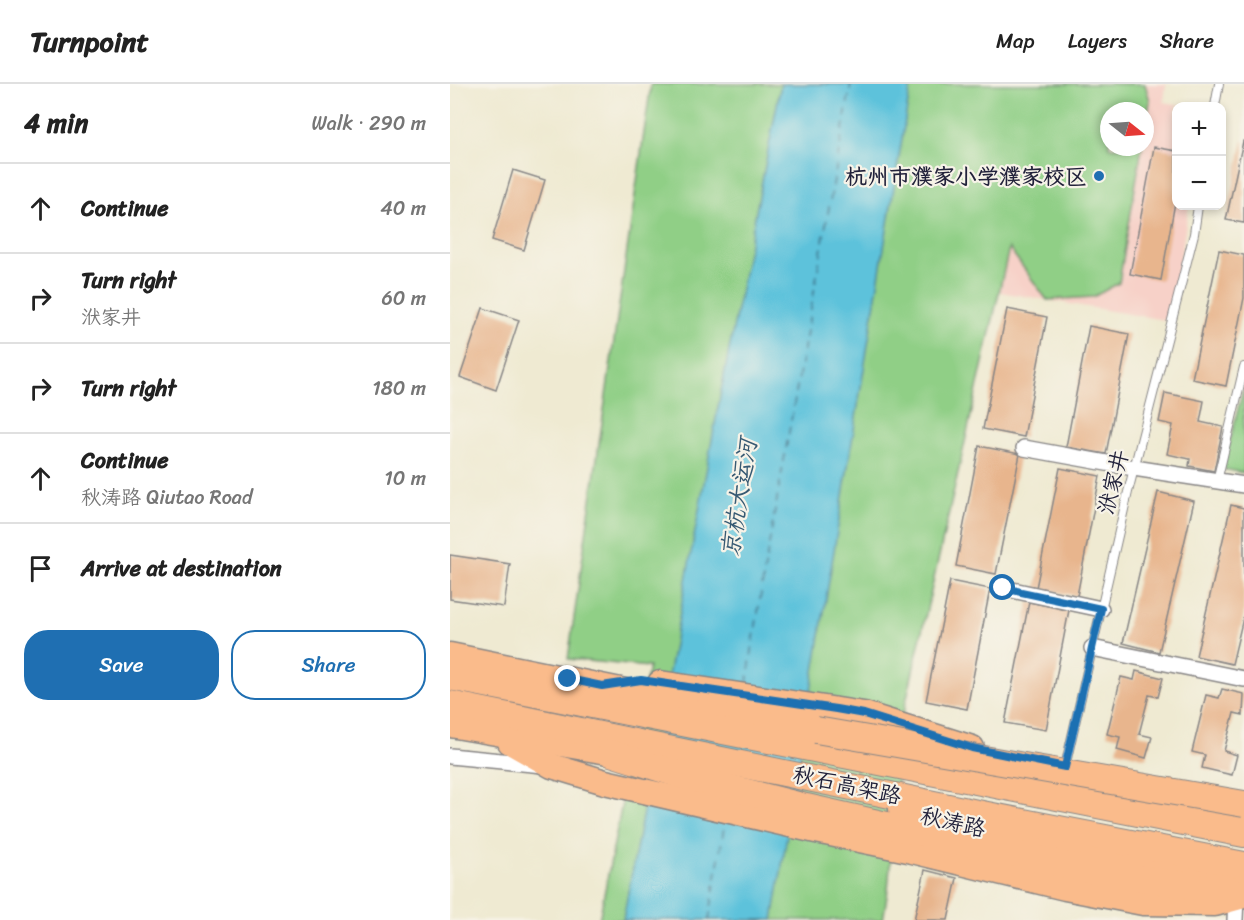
<!DOCTYPE html>
<html lang="en">
<head>
<meta charset="utf-8">
<style>
  :root { --surface:#fff; --page:#f6f6f6; --text:#222; --muted:#767676; --line:#e0e0e0; --accent:#1f6fb2 }
  body { margin:0; font-family:Sriracha,"LXGW WenKai TC",sans-serif; background:var(--page); color:var(--text) }
  .controls { position:absolute; right:18px; top:18px; display:grid; overflow:hidden; border-radius:12px; box-shadow:0 3px 9px #0003 }
  .controls button { width:54px; height:54px; display:grid; place-items:center; padding:0; border:0; border-bottom:2px solid var(--line); background:var(--surface); color:var(--text); font:30px sans-serif }
  .compass { position:absolute; left:650px; top:18px; width:54px; height:54px; border-radius:50%; background:var(--surface); box-shadow:0 3px 9px #0003; rotate:107deg }
  .stop { position:absolute; width:18px; height:18px; margin:-14px; border:4px solid #1f6fb2; border-radius:50%; background:#fff }
  .stop.end { background:#1f6fb2; border-color:#fff; box-shadow:0 2px 6px #0008 }
  .list { margin:0; padding:0; list-style:none }
  h2 { display:flex; justify-content:space-between; align-items:center; height:78px; margin:0; padding:0 24px; font-size:26px }
  h2 small { font-size:20px; font-weight:400; color:var(--muted) }
  .list li { display:grid; grid-template-columns:39px 1fr auto; gap:18px; align-items:center; box-sizing:border-box; height:90px; padding:0 24px; border-top:2px solid var(--line) }
  .list b { display:block; font-size:22px; white-space:nowrap }
  .list p { margin:0; font-size:20px; white-space:nowrap; color:var(--muted) }
  .list em { font-size:20px; font-style:normal; color:var(--muted) }
  .actions { display:flex; gap:12px; padding:18px 24px }
  .actions a { flex:1; padding:14px 0; border:2px solid var(--accent); border-radius:24px; text-align:center; font-size:21px; color:var(--accent) }
  .actions .main { background:var(--accent); color:#fff }
  .icon { flex:none; width:33px; height:33px; fill:none; stroke:currentColor; stroke-width:2; stroke-linecap:round; stroke-linejoin:round }
  .map { position:relative; flex:none; width:794px; height:836px; overflow:hidden }
  header { display:flex; align-items:center; gap:36px; box-sizing:border-box; height:84px; padding:0 30px; background:var(--surface); border-bottom:2px solid var(--line) }
  header strong { font-size:28px }
  nav { display:flex; gap:33px; margin-inline-start:auto; font-size:21px }
  main { display:flex }
  aside { flex:1; background:var(--surface) }
  .map>svg:first-child { display:block }
  .built { fill:#f7d1c8; fill-rule:evenodd }
  .green { fill:#90cf86; stroke:#597860; stroke-width:1.5 }
  .water { fill:#5dc2db; stroke:#40728b; stroke-width:1.5 }
  .lines { fill:none; stroke-linecap:round; stroke-linejoin:round }
  .ferry { stroke:#375a73; stroke-width:1.5; stroke-dasharray:8 6; stroke-linecap:butt }
  .building { fill:#e8b58d }
  .service-casing { stroke:#888686; stroke-width:10 }
  .minor-casing { stroke:#888686; stroke-width:18 }
  .primary-casing { stroke:#888686; stroke-width:27 }
  .trunk-casing { stroke:#888686; stroke-width:28 }
  .service { stroke:#fff; stroke-width:8 }
  .minor { stroke:#fff; stroke-width:15 }
  .primary { stroke:#fabb8b; stroke-width:24 }
  .trunk { stroke:#fabb8b; stroke-width:26 }
  .trunk-bridge-casing { stroke:#888686; stroke-width:28; stroke-linecap:butt }
  .trunk-bridge { stroke:#fabb8b; stroke-width:26 }
  .route { stroke:#1f6fb2; stroke-width:8 }
  .poi-dot { fill:#1f6fb2; stroke:#f7f3e8; stroke-width:2 }
  .labels { text-anchor:middle; dominant-baseline:central; stroke-width:4.5; stroke-linejoin:round; paint-order:stroke }
  .poi-label { font-size:22px; font-weight:bold; fill:#22223b; stroke:#f7f3e8; text-anchor:end }
  .street-label { font-size:22px; fill:#22223b; stroke:#f7f3e8 }
  .water-label { font-size:24px; font-style:italic; fill:#375a73; stroke:#f7f3e8 }
</style>
</head>
<body>
<header>
<strong>Turnpoint</strong>
<nav><a>Map</a><a>Layers</a><a>Share</a></nav>
</header>
<main>
<aside>
<h2>4 min<small>Walk · 290 m</small></h2>
<ul class="list">
<li><svg class="icon" aria-label="ahead" viewBox="0 0 24 24"><path d="M12 20V5M6 11l6-6 6 6"/></svg><div><b>Continue</b></div><em>40 m</em></li>
<li><svg class="icon" aria-label="right" viewBox="0 0 24 24"><path d="M7 20v-9h11M14 6l5 5-5 5"/></svg><div><b>Turn right</b><p>洑家井</p></div><em>60 m</em></li>
<li><svg class="icon" aria-label="right" viewBox="0 0 24 24"><path d="M7 20v-9h11M14 6l5 5-5 5"/></svg><div><b>Turn right</b></div><em>180 m</em></li>
<li><svg class="icon" aria-label="ahead" viewBox="0 0 24 24"><path d="M12 20V5M6 11l6-6 6 6"/></svg><div><b>Continue</b><p>秋涛路 Qiutao Road</p></div><em>10 m</em></li>
<li><svg class="icon" aria-label="arrive" viewBox="0 0 24 24"><path d="M6 21V4h12l-3 4 3 4H6"/></svg><div><b>Arrive at destination</b></div></li>
</ul>
<div class="actions"><a class="main">Save</a><a>Share</a></div>
</aside>
<div class="map">
<svg width="794" height="836" viewBox="0 0 794 836">
  <rect width="100%" height="100%" fill="#f7f3e8"/>
  <filter id="ink" filterUnits="userSpaceOnUse"><feTurbulence type="fractalNoise" baseFrequency=".0167" numOctaves="2"/><feDisplacementMap in="SourceGraphic" scale="12" xChannelSelector="R" yChannelSelector="G"/><feConvolveMatrix kernelMatrix="1 2 1 2 8 2 1 2 1" color-interpolation-filters="sRGB"/></filter>
  <filter id="wash" filterUnits="userSpaceOnUse"><feTurbulence type="fractalNoise" baseFrequency=".008" numOctaves="4" result="noise"/><feDisplacementMap in="SourceGraphic" scale="24" xChannelSelector="R" yChannelSelector="G"/><feGaussianBlur stdDeviation="1.35" result="paint"/><feColorMatrix in="noise" values="0 0 0 0 0 0 0 0 0 0 0 0 0 0 0 0 0 1.4 0 .05"/><feComposite in="paint" operator="in"/></filter>
  <g filter="url(#wash)">
    <rect width="100%" height="100%" fill="#efead2"/>
    <path class="built" d="M 590,0 L 716,0 L 714,18 L 736,22 L 726,22 L 726,122 L 739,122 L 720,237 L 550,208 ZM 659,27 L 695,27 L 695,63 L 659,63 Z"/>
    <g class="green">
      <polygon points="201,0 695,0 700,17 695,47 695,27 659,27 659,63 692,63 669,199 643,213 597,216 559,164 453,631 438,806 433,836 149,836 199,583 118,575"/>
      <polygon points="794,301 794,389 773,385"/>
    </g>
    <polygon class="water" points="331,0 461,0 323,836 173,836 272,302"/>
    <g class="lines">
      <g class="ferry">
        <polyline points="297,599 316,477 401,0"/>
        <polyline points="259,836 275,737"/>
      </g>
    </g>
    <g id="blocks">
      <g class="building">
        <polygon points="793,57 794,57 794,139 776,136"/>
        <polygon points="704,63 726,67 726,113 711,196 680,190"/>
        <polygon points="63,86 95,96 74,166 42,156"/>
        <polygon points="769,166 794,171 794,214 776,302 742,295"/>
        <polygon points="33,224 69,236 46,306 10,293"/>
        <polygon points="557,225 597,233 574,353 533,345"/>
        <polygon points="639,242 679,250 656,370 616,363"/>
        <polygon points="715,309 754,317 750,338 773,343 764,387 739,382 740,375 717,370 723,341 709,338"/>
        <polygon points="529,362 570,370 546,490 506,482"/>
        <polygon points="610,384 650,392 627,512 586,504"/>
        <polygon points="708,408 744,417 709,568 673,559"/>
        <polygon points="781,421 794,424 794,530 782,580 746,572"/>
        <polygon points="0,471 60,480 54,523 0,515"/>
        <polygon points="500,497 540,505 517,625 476,617"/>
        <polygon points="579,518 619,526 596,646 555,639"/>
        <polygon points="686,587 713,594 708,613 699,611 689,650 702,653 696,674 667,666 670,653 657,650 671,593 684,596"/>
        <polygon points="772,605 794,610 793,631 784,629 774,667 787,671 782,691 752,684 755,671 742,668 756,611 769,614"/>
        <polygon points="475,786 507,794 498,836 464,836"/>
      </g>
    </g>
  </g>
  <g filter="url(#ink)">
    <use href="#blocks" fill-opacity="0" stroke="#888686" stroke-width="1.5"/>
    <g class="lines">
      <g class="service-casing">
        <g id="service">
          <polyline points="765,22 769,0"/>
          <polyline points="767,397 794,283"/>
          <polyline points="615,683 678,408 744,150 748,122"/>
        </g>
      </g>
      <g class="minor-casing">
        <g id="minor">
          <polyline points="574,364 684,384 794,401"/>
          <polyline points="553,504 651,525"/>
          <polyline points="642,564 794,595"/>
          <polyline points="0,672 93,681"/>
          <polyline points="785,836 786,814"/>
        </g>
      </g>
      <g class="primary-casing">
        <g id="primary">
          <polyline points="0,571 386,650"/>
          <polyline points="210,599 414,630 522,664"/>
          <polyline points="0,641 181,672"/>
          <polyline points="60,658 102,682 155,698 366,747 458,766 615,804 693,819 765,820 794,812"/>
          <polyline points="657,710 794,735"/>
          <polyline points="451,725 637,770 794,797"/>
        </g>
      </g>
      <g class="trunk-casing">
        <g id="trunk">
          <polyline points="0,593 794,750"/>
          <polyline points="0,620 532,730 794,781"/>
          <polyline points="161,669 234,692 356,723 643,787 794,810"/>
        </g>
      </g>
      <use href="#service" class="service"/>
      <use href="#minor" class="minor"/>
      <use href="#primary" class="primary"/>
      <use href="#trunk" class="trunk"/>
      <g class="trunk-bridge-casing">
        <polyline id="trunk-bridge" points="366,646 794,720"/>
      </g>
      <use href="#trunk-bridge" class="trunk-bridge"/>
    </g>
  </g>
  <g class="lines" filter="url(#ink)">
    <polyline class="route" points="118,595 152,602 191,596 386,625 414,630 522,664 615,683 651,525 553,504"/>
  </g>
  <circle class="poi-dot" cx="649" cy="92" r="6"/>
  <g class="labels">
    <g class="poi-label">
      <text x="637" y="92">杭州市濮家小学濮家校区</text>
    </g>
    <g class="street-label">
      <text transform="translate(663 398) rotate(-76)">洑家井</text>
      <text transform="translate(397 701) rotate(12)">秋石高架路</text>
      <text transform="translate(503 738) rotate(13)">秋涛路</text>
    </g>
    <g class="water-label">
      <text transform="translate(289 414) rotate(-81)">京杭大运河</text>
    </g>
  </g>
</svg>
<div class="controls">
<button>+</button>
<button>−</button>
</div>
<svg class="compass" viewBox="-18 -18 36 36"><path d="M0-13l5 13h-10z" fill="#e53935"/><path d="M0 13l5-13h-10z" fill="#767676"/></svg>
<div class="stop" style="left:553px;top:504px"></div>
<div class="stop end" style="left:118px;top:595px"></div>
</div>
</main>
</body>
</html>
